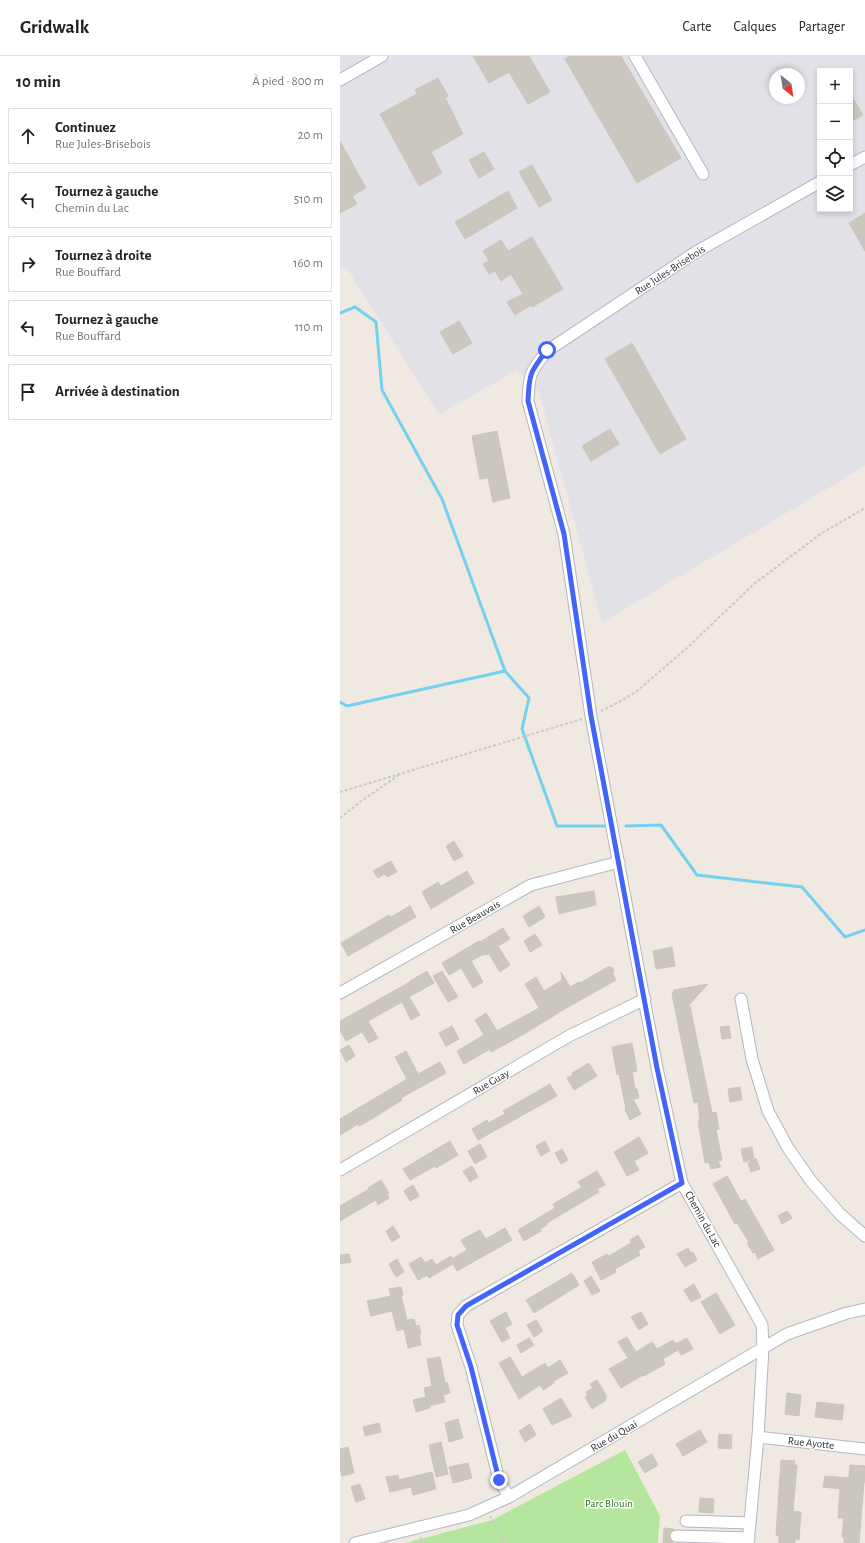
<!DOCTYPE html>
<html lang="fr">
<head>
<meta charset="utf-8">
<style>
  :root { --surface:#fff; --page:#f6f6f6; --text:#222; --muted:#767676; --line:#e0e0e0 }
  body { margin:0; font-family:"Alegreya Sans",sans-serif; background:var(--page); color:var(--text) }
  .controls { position:absolute; right:12px; top:12px; display:grid; overflow:hidden; border-radius:0px; box-shadow:0 2px 6px #0003 }
  .controls button { width:36px; height:36px; display:grid; place-items:center; padding:0; border:0; border-bottom:1px solid var(--line); background:var(--surface); color:var(--text); font:20px sans-serif }
  .compass { position:absolute; left:429px; top:12px; width:36px; height:36px; border-radius:50%; background:var(--surface); box-shadow:0 2px 6px #0003; rotate:150deg }
  .stop { position:absolute; width:12px; height:12px; margin:-9px; border:3px solid #4264fb; border-radius:50%; background:#fff }
  .stop.end { background:#4264fb; border-color:#fff; box-shadow:0 1px 4px #0008 }
  .list { margin:0; padding:0; list-style:none }
  h2 { display:flex; justify-content:space-between; align-items:center; height:52px; margin:0; padding:0 16px; font-size:17px }
  h2 small { font-size:13px; font-weight:400; color:var(--muted) }
  .list li { display:grid; grid-template-columns:26px 1fr auto; gap:12px; align-items:center; box-sizing:border-box; height:56px; margin:0 8px 8px; padding:0 8px; border:1px solid var(--line); border-radius:0px }
  .list b { display:block; font-size:15px; white-space:nowrap }
  .list p { margin:0; font-size:13px; white-space:nowrap; color:var(--muted) }
  .list em { font-size:13px; font-style:normal; color:var(--muted) }
  .icon { flex:none; width:22px; height:22px; fill:none; stroke:currentColor; stroke-width:2; stroke-linecap:round; stroke-linejoin:round }
  .map { position:relative; flex:none; width:525px; height:1487px; overflow:hidden }
  header { display:flex; align-items:center; gap:24px; box-sizing:border-box; height:56px; padding:0 20px; background:var(--surface); border-bottom:1px solid var(--line) }
  header strong { font-size:19px }
  nav { display:flex; gap:22px; margin-inline-start:auto; font-size:14px }
  main { display:flex }
  aside { flex:1; background:var(--surface) }
  .map>svg:first-child { display:block }
  .industrial { fill:#e3e1e8; fill-rule:evenodd }
  .green { fill:#b6e59e }
  .lines { fill:none; stroke-linecap:round; stroke-linejoin:round }
  .stream { stroke:#75cff0; stroke-width:3 }
  .building { fill:#cbc7bf; stroke:#cbc5ba }
  .minor-casing { stroke:#b4b7c1; stroke-width:13 }
  .path { stroke:#c9c9c9; stroke-width:2; stroke-dasharray:3 2; stroke-linecap:butt }
  .minor { stroke:#fff; stroke-width:11 }
  .route { stroke:#4264fb; stroke-width:5 }
  .labels { text-anchor:middle; dominant-baseline:central; stroke-width:3; stroke-linejoin:round; paint-order:stroke }
  .street-label { font-size:11px; fill:#2e2e2e; stroke:#fff }
  .park-label { font-size:11px; fill:#2c6e1b; stroke:#fff }
</style>
</head>
<body>
<header>
<strong>Gridwalk</strong>
<nav><a>Carte</a><a>Calques</a><a>Partager</a></nav>
</header>
<main>
<aside>
<h2>10 min<small>À pied · 800 m</small></h2>
<ul class="list">
<li><svg class="icon" aria-label="ahead" viewBox="0 0 24 24"><path d="M12 20V5M6 11l6-6 6 6"/></svg><div><b>Continuez</b><p>Rue Jules-Brisebois</p></div><em>20 m</em></li>
<li><svg class="icon" aria-label="left" viewBox="0 0 24 24"><path d="M17 20v-9H6M10 6l-5 5 5 5"/></svg><div><b>Tournez à gauche</b><p>Chemin du Lac</p></div><em>510 m</em></li>
<li><svg class="icon" aria-label="right" viewBox="0 0 24 24"><path d="M7 20v-9h11M14 6l5 5-5 5"/></svg><div><b>Tournez à droite</b><p>Rue Bouffard</p></div><em>160 m</em></li>
<li><svg class="icon" aria-label="left" viewBox="0 0 24 24"><path d="M17 20v-9H6M10 6l-5 5 5 5"/></svg><div><b>Tournez à gauche</b><p>Rue Bouffard</p></div><em>110 m</em></li>
<li><svg class="icon" aria-label="arrive" viewBox="0 0 24 24"><path d="M6 21V4h12l-3 4 3 4H6"/></svg><div><b>Arrivée à destination</b></div></li>
</ul>
</aside>
<div class="map">
<svg width="525" height="1487" viewBox="0 0 525 1487">
  <rect width="100%" height="100%" fill="#efe9e1"/>
  <path class="industrial" d="M 0,0 L 525,0 L 525,410 L 262,567 L 199,336 L 177,314 L 99,359 L 7,212 L 0,213 ZM 480,15 L 510,15 L 510,153 L 480,153 ZM 435,18 L 459,18 L 459,42 L 435,42 Z"/>
  <polygon class="green" points="285,1394 320,1460 318,1487 65,1487 152,1464"/>
  <g class="lines">
    <g class="stream">
      <polyline points="0,257 15,251 36,266 42,334 102,443 165,615 189,642 182,673 217,770 268,770"/>
      <polyline points="0,646 7,650 165,615"/>
      <polyline points="286,770 321,769 357,819 462,831 505,881 525,874"/>
    </g>
  </g>
  <g class="building">
    <polygon points="133,0 189,0 210,36 188,48 169,16 149,27"/>
    <polygon points="230,0 281,0 341,102 297,127 225,3"/>
    <polygon points="98,22 108,40 105,41 123,78 91,96 102,117 79,130 40,58 77,38 75,34"/>
    <polygon points="510,37 523,59 510,66"/>
    <polygon points="0,85 26,132 12,140 17,148 0,157"/>
    <polygon points="144,96 154,113 139,122 129,104"/>
    <polygon points="192,109 212,144 199,151 179,116"/>
    <polygon points="168,135 177,152 125,183 115,166"/>
    <polygon points="525,157 525,195 509,167"/>
    <polygon points="192,181 223,233 192,251 191,249 175,259 167,246 183,238 171,218 161,225 155,215 149,218 143,208 149,205 143,195 161,184 168,195"/>
    <polygon points="119,265 132,287 113,298 100,276"/>
    <polygon points="292,287 346,383 320,398 265,303"/>
    <polygon points="270,373 279,388 251,405 242,390"/>
    <polygon points="157,375 170,442 153,446 148,422 140,423 132,380"/>
    <polygon points="114,785 123,800 114,805 106,790"/>
    <polygon points="51,805 57,816 47,821 45,818 38,822 33,815"/>
    <polygon points="127,815 134,827 91,853 82,836 98,826 101,830"/>
    <polygon points="254,835 256,849 219,858 216,841"/>
    <polygon points="70,850 76,861 8,900 1,887 49,859 51,861"/>
    <polygon points="199,850 205,861 189,871 183,860"/>
    <polygon points="163,872 170,883 158,890 170,909 160,916 149,898 142,899 131,905 143,926 133,932 121,912 109,919 102,907 139,885 140,886"/>
    <polygon points="195,878 202,889 190,896 184,885"/>
    <polygon points="332,891 335,910 316,913 313,895"/>
    <polygon points="268,911 272,911 274,915 273,918 276,924 223,954 184,978 151,996 150,993 124,1008 117,995 144,979 135,964 146,957 157,975 199,952 185,928 196,921 204,935 222,924 221,916 230,931 239,926 240,927"/>
    <polygon points="87,915 94,927 69,941 80,959 71,964 62,946 28,965 38,982 29,987 22,976 6,985 0,974 0,965 70,926 70,925"/>
    <polygon points="102,915 118,941 108,946 93,920"/>
    <polygon points="368,928 347,951 350,950 372,1057 376,1056 379,1073 376,1074 382,1104 378,1105 381,1111 371,1113 369,1106 365,1107 358,1065 360,1065 358,1046 354,1047 332,938 334,934"/>
    <polygon points="112,970 119,983 106,990 99,977"/>
    <polygon points="389,970 391,982 382,983 380,971"/>
    <polygon points="292,987 297,1015 292,1016 295,1033 297,1033 299,1042 293,1043 301,1058 290,1064 285,1054 286,1053 279,1018 277,1019 272,991"/>
    <polygon points="9,989 15,1000 6,1006 0,994"/>
    <polygon points="66,995 78,1018 100,1006 106,1017 61,1042 62,1044 35,1061 19,1070 18,1068 0,1079 0,1063 67,1023 55,1001"/>
    <polygon points="249,1007 257,1020 234,1034 227,1022 233,1019 232,1017"/>
    <polygon points="210,1028 217,1040 138,1084 132,1073 147,1064 148,1067 165,1058 163,1055"/>
    <polygon points="400,1031 402,1044 390,1046 388,1033"/>
    <polygon points="299,1081 308,1097 294,1105 299,1114 287,1120 274,1096"/>
    <polygon points="110,1085 118,1099 96,1112 95,1110 70,1124 63,1113"/>
    <polygon points="205,1085 210,1095 201,1100 196,1090"/>
    <polygon points="140,1088 147,1101 135,1108 128,1095"/>
    <polygon points="412,1091 414,1104 416,1102 420,1113 411,1116 408,1107 414,1104 404,1106 401,1093"/>
    <polygon points="222,1093 228,1104 221,1108 215,1097"/>
    <polygon points="132,1110 138,1121 130,1126 123,1115"/>
    <polygon points="257,1115 265,1129 257,1133 259,1136 207,1167 207,1169 200,1173 201,1175 184,1185 178,1174 215,1152 213,1148 242,1131 238,1126"/>
    <polygon points="387,1120 401,1145 405,1143 434,1194 418,1203 415,1196 413,1197 407,1187 409,1186 397,1167 395,1168 373,1128"/>
    <polygon points="41,1124 49,1137 47,1138 49,1142 38,1149 36,1144 0,1165 0,1150 29,1133 28,1132"/>
    <polygon points="73,1129 79,1140 70,1145 64,1135"/>
    <polygon points="447,1155 452,1162 442,1168 438,1160"/>
    <polygon points="53,1170 60,1181 52,1186 46,1175"/>
    <polygon points="165,1172 172,1184 117,1215 113,1208 89,1222 87,1219 78,1224 69,1208 81,1201 85,1207 92,1203 96,1209 111,1200 112,1203 127,1194 121,1184 140,1174 146,1183"/>
    <polygon points="298,1179 305,1191 298,1195 300,1199 275,1213 276,1216 261,1224 252,1206 267,1198 269,1200 291,1187 290,1184"/>
    <polygon points="348,1192 351,1197 353,1196 357,1204 345,1211 337,1198"/>
    <polygon points="9,1198 11,1206 0,1208 0,1199"/>
    <polygon points="57,1203 64,1216 56,1221 49,1208"/>
    <polygon points="232,1217 239,1229 194,1257 186,1244"/>
    <polygon points="251,1220 260,1235 252,1239 244,1225"/>
    <polygon points="354,1228 361,1241 351,1246 344,1234"/>
    <polygon points="61,1231 63,1239 61,1239 67,1264 74,1263 76,1270 79,1269 81,1278 79,1278 81,1289 68,1292 64,1273 57,1275 52,1255 31,1260 27,1245 51,1240 49,1233"/>
    <polygon points="376,1237 395,1269 380,1278 361,1246"/>
    <polygon points="166,1256 172,1268 165,1272 170,1282 162,1286 150,1265"/>
    <polygon points="301,1256 308,1268 299,1274 291,1261"/>
    <polygon points="196,1264 203,1275 194,1281 187,1269"/>
    <polygon points="287,1281 296,1296 312,1286 317,1293 333,1284 336,1288 347,1282 353,1293 341,1299 338,1294 323,1303 325,1308 304,1320 303,1319 281,1332 269,1313 288,1302 278,1286"/>
    <polygon points="189,1282 194,1289 181,1297 177,1289"/>
    <polygon points="100,1301 105,1327 107,1326 110,1337 103,1339 105,1346 89,1350 90,1352 76,1356 73,1344 86,1341 84,1332 92,1330 87,1303"/>
    <polygon points="170,1301 182,1321 205,1307 208,1312 220,1304 228,1317 214,1325 214,1327 203,1334 200,1329 179,1343 159,1307"/>
    <polygon points="257,1324 267,1341 265,1342 266,1344 252,1353 245,1341 248,1340 246,1336 253,1332 250,1328"/>
    <polygon points="447,1337 461,1339 459,1360 445,1358"/>
    <polygon points="221,1342 232,1360 212,1369 203,1353"/>
    <polygon points="477,1346 504,1349 502,1364 475,1361"/>
    <polygon points="118,1363 123,1382 109,1386 105,1367"/>
    <polygon points="39,1367 41,1376 25,1380 23,1371"/>
    <polygon points="190,1368 196,1379 185,1386 179,1375"/>
    <polygon points="360,1374 367,1386 343,1400 336,1388"/>
    <polygon points="379,1378 392,1379 391,1393 378,1392"/>
    <polygon points="101,1386 108,1418 96,1421 89,1389"/>
    <polygon points="8,1391 14,1417 2,1420 0,1413 0,1393"/>
    <polygon points="312,1398 318,1409 305,1417 298,1406"/>
    <polygon points="441,1404 455,1405 454,1409 457,1409 453,1455 461,1456 459,1484 455,1483 455,1487 439,1487 439,1480 436,1479"/>
    <polygon points="128,1407 132,1422 113,1427 109,1411"/>
    <polygon points="510,1409 525,1410 525,1426 524,1426 519,1487 504,1487 504,1481 502,1481 504,1462 498,1462 500,1433 483,1431 485,1420 509,1422"/>
    <polygon points="92,1416 96,1433 73,1439 71,1431 50,1436 46,1421 58,1419 59,1424"/>
    <polygon points="20,1428 25,1443 16,1446 11,1431"/>
    <polygon points="360,1442 374,1443 373,1457 359,1456"/>
    <polygon points="324,1472 334,1473 330,1476 329,1479 330,1484 333,1487 323,1487"/>
  </g>
  <g class="lines">
    <g class="minor-casing">
      <g id="minor">
        <polyline points="295,0 363,118"/>
        <polyline points="0,24 42,0"/>
        <polyline points="510,109 525,101"/>
        <polyline points="0,937 191,829 279,806"/>
        <polyline points="401,943 412,1003 428,1055 448,1092 471,1125 500,1158 525,1180"/>
        <polyline points="0,1114 229,980 305,943"/>
        <polyline points="418,1381 525,1393"/>
        <polyline points="169,1441 159,1424 131,1311 117,1269 118,1259 126,1250 342,1127"/>
        <polyline points="346,1465 410,1467"/>
        <polyline points="336,1480 409,1482"/>
        <polyline points="15,1487 129,1459 169,1441 447,1278 507,1257 525,1253"/>
        <path d="M 408,1487 L 418,1381 L 423,1292 L 422,1269 L 342,1127 L 317,1012 L 251,660 L 224,478 L 188,345 C 189,318 190,316 207,295 L 356,196 L 480,126"/>
      </g>
    </g>
    <g class="path">
      <polyline points="261,655 281,645 297,635 347,592 414,528 482,477 525,452"/>
      <polyline points="0,736 242,663"/>
      <polyline points="0,762 24,743 59,719"/>
      <polyline points="150,1460 164,1486 162,1487"/>
      <polyline points="80,1481 83,1487"/>
    </g>
    <use href="#minor" class="minor"/>
  </g>
  <g class="lines">
    <path class="route" d="M 159,1424 L 131,1311 L 117,1269 L 118,1259 L 126,1250 L 342,1127 L 317,1012 L 251,660 L 224,478 L 188,345 C 189,318 190,316 207,294"/>
  </g>
  <g class="labels">
    <g class="street-label">
      <text transform="translate(330 214) rotate(-33)">Rue Jules-Brisebois</text>
      <text transform="translate(135 861) rotate(-30)">Rue Beauvais</text>
      <text transform="translate(151 1026) rotate(-30)">Rue Guay</text>
      <text transform="translate(363 1163) rotate(61)">Chemin du Lac</text>
      <text transform="translate(274 1380) rotate(-30)">Rue du Quai</text>
      <text transform="translate(471 1387) rotate(6)">Rue Ayotte</text>
    </g>
    <g class="park-label">
      <text x="269" y="1447">Parc Blouin</text>
    </g>
  </g>
</svg>
<div class="controls">
<button>+</button>
<button>−</button>
<button><svg class="icon" aria-label="locate" viewBox="0 0 24 24"><circle cx="12" cy="12" r="6"/><path d="M12 2v4M12 18v4M2 12h4M18 12h4"/></svg></button>
<button><svg class="icon" aria-label="layers" viewBox="0 0 24 24"><path d="M12 4l9 5-9 5-9-5zM3 14l9 5 9-5"/></svg></button>
</div>
<svg class="compass" viewBox="-18 -18 36 36"><path d="M0-13l5 13h-10z" fill="#e53935"/><path d="M0 13l5-13h-10z" fill="#767676"/></svg>
<div class="stop" style="left:207px;top:294px"></div>
<div class="stop end" style="left:159px;top:1424px"></div>
</div>
</main>
</body>
</html>
